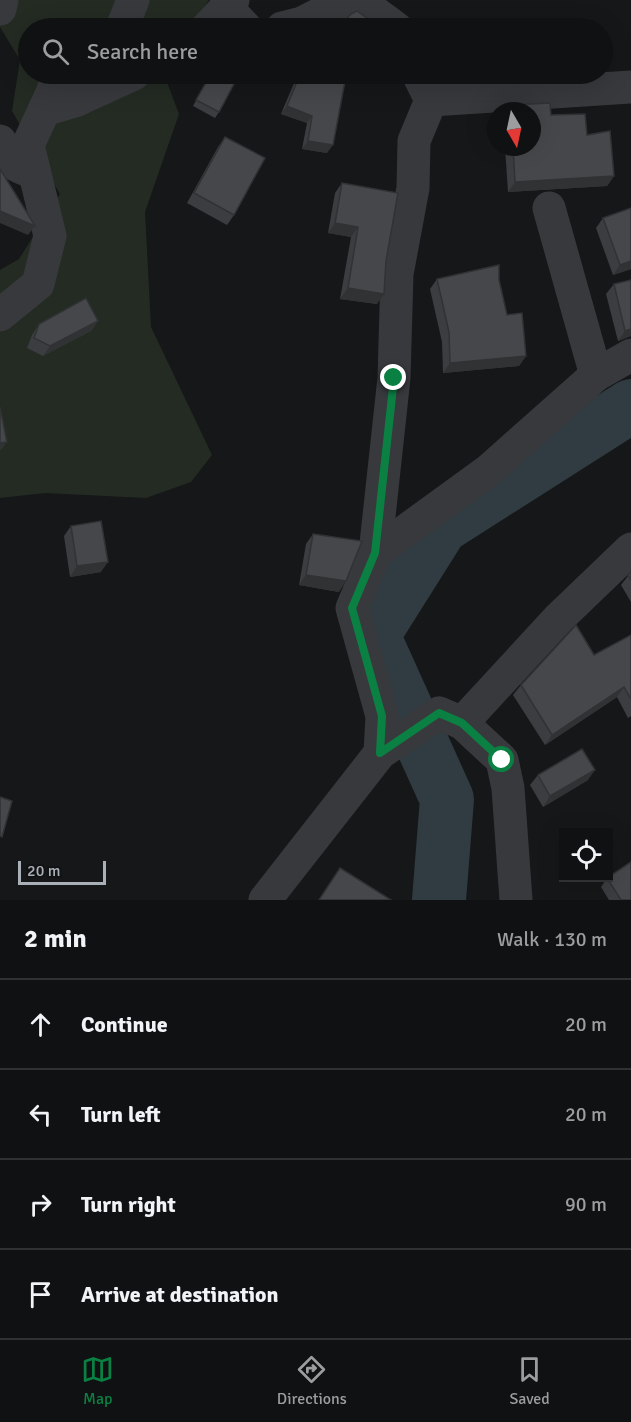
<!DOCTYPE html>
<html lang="en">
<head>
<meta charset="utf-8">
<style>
  :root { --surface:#101112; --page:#191a1b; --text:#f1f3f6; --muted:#9c9d9f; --line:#303132; --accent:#0b8043 }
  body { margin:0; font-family:Signika,sans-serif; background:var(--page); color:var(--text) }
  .controls { position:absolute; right:18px; bottom:18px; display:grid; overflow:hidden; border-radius:0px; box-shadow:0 6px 24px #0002 }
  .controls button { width:54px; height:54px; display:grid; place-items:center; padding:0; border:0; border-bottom:2px solid var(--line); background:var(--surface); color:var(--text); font:30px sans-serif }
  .compass { position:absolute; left:487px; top:102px; width:54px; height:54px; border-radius:50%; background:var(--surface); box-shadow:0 6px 24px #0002; rotate:171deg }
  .scale { position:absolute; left:18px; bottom:15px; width:88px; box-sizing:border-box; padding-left:6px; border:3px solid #a9b0b8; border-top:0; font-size:16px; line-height:21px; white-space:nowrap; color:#a9b0b8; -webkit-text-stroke:4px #111213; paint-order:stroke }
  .stop { position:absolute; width:18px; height:18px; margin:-14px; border:4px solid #0b8043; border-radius:50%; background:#fff }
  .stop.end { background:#0b8043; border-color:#fff; box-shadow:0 2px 6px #0008 }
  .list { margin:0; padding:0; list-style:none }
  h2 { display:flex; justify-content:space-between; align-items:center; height:78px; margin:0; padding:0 24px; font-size:26px }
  h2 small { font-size:20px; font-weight:400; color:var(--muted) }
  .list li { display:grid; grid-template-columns:39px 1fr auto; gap:18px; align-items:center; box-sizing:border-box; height:90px; padding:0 24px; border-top:2px solid var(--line) }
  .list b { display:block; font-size:22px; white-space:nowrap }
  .list em { font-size:20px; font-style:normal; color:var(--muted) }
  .icon { flex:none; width:33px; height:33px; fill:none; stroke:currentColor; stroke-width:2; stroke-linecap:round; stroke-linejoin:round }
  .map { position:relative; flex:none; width:631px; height:900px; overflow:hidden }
  .search { position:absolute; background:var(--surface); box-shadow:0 6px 24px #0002; left:18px; right:18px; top:18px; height:66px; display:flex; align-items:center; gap:15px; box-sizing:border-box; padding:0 21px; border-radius:33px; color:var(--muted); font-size:22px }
  .sheet { height:438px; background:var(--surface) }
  nav { display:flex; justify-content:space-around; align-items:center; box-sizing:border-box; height:84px; border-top:2px solid var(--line); background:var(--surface); font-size:16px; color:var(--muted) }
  nav a { display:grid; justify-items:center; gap:3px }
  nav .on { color:var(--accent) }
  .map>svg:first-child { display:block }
  .green { fill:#232b23 }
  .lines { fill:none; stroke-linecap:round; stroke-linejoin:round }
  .river { stroke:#303c41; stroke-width:54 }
  .minor { stroke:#38393d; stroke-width:33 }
  .wall { fill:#3b3d40 }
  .shaded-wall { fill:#303234 }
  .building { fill:#45474b; stroke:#303234; stroke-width:1.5 }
  .route { stroke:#0b8043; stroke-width:8 }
</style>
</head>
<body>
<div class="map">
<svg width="631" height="900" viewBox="0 0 631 900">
  <rect width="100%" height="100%" fill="#161718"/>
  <polygon class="green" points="0,0 209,0 190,28 28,28 28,74 166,74 165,77 179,114 145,212 151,327 212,455 191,482 146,498 45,493 0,498 0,270 19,259 60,194 12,111 20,60 0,27"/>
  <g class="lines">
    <polyline class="river" points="439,900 447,799 373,635 441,527 631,406"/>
    <g class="minor">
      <polyline points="358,0 396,28"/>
      <polyline points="226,7 246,28"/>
      <polyline points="0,9 2,0"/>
      <polyline points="122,28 133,0"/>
      <polyline points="207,28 233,0"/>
      <polyline points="282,28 302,23 347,0"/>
      <polyline points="418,74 431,100"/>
      <polyline points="44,110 75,101 134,74"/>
      <path d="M 0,141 C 6,164 14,165 34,173"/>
      <polyline points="549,208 596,375"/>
      <polyline points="0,315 38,284 50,236 28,145 52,93 57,77 63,74"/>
      <polyline points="375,553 489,470 596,375 631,355"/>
      <polyline points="462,723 502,760 508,788 516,900"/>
      <polyline points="380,753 382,716 352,608 375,553 394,378 397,274 413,188 414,141 431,100 631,87"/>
      <polyline points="265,900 380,753 439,713 462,723 558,619 631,549"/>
    </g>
  </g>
  <g class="wall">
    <polygon points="210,74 219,112 215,118 193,106"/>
    <polygon points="300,74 344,75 327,153 302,149 307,123 281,114 294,83"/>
    <polygon points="510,105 551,115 587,135 614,176 607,186 508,192 505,147 532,147 532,111 506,111"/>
    <polygon points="225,137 234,215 227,225 187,203 218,147"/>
    <polygon points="342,183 398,193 377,304 340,299 351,237 328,233 335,193"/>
    <polygon points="603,218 631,269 613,275 596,228"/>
    <polygon points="437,279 499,280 507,315 526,356 519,366 443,373 442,342 430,289"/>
    <polygon points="631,280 631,336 618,341 606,294 614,284"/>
    <polygon points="98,321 91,331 43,356 27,348 32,335 39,324"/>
    <polygon points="71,526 101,572 70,577 64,536"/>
    <polygon points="313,534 339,592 299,585 306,544"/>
    <polygon points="631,572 631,602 621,585"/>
    <polygon points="631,635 631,716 628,718 617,697 545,745 513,695 521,685 594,655"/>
    <polygon points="538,775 588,780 543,807 530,785"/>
    <polygon points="607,878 631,900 609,900 601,887"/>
  </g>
  <g class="shaded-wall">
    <polygon points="287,106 312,116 307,123 281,114"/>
    <polygon points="308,141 333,145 327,153 302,149"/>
    <polygon points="614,176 607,186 508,192 515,182"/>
    <polygon points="0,211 35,226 28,235 0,223"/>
    <polygon points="335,223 358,227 351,237 328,233"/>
    <polygon points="631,261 631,269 613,275 620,265"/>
    <polygon points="348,288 384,294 377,304 340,299"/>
    <polygon points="98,321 91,331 43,356 50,346"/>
    <polygon points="631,329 631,336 618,341 625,331"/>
    <polygon points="526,356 519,366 443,373 450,363"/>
    <polygon points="7,442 1,450 0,450 0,443"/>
    <polygon points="108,562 101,572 70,577 77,566"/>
    <polygon points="306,575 346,581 339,592 299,585"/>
    <polygon points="624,687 617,697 545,745 552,735"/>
    <polygon points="595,770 588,780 543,807 550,796"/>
  </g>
  <g class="building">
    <polygon points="357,11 381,28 338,28 351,14"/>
    <polygon points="211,74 218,74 235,82 219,112 196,100"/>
    <polygon points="300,74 344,74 346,76 333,145 308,141 312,116 287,106"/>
    <polygon points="550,103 551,115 585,114 587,135 610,131 614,176 515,182 513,147 532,147 532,111 510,111 510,105"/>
    <polygon points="225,137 265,158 234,215 194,193"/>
    <polygon points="0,169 35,226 0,211"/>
    <polygon points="342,183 398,193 386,261 384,294 348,288 358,227 335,223"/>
    <polygon points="631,208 631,261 620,265 603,218"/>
    <polygon points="499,265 499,280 507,315 522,313 526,356 450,363 449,332 437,279"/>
    <polygon points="631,280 631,329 625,331 614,284"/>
    <polygon points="86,298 98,321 50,346 34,338 39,324"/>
    <polygon points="0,407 7,442 0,443"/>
    <polygon points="101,521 108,562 77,566 71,526"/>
    <polygon points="313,534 362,541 346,581 306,575"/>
    <polygon points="631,572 631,580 628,575"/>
    <polygon points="576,625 594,655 631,635 631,699 624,687 552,735 521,685"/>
    <polygon points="582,749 595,770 550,796 538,775"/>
    <polygon points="0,797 12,801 2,837 0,836"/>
    <polygon points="631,862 631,900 621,900 607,878"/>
    <polygon points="340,868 391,900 319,900"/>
  </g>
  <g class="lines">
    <polyline class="route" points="394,378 375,553 352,608 382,716 380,753 439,713 462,723 502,760"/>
  </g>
</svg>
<div class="controls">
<button><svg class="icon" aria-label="locate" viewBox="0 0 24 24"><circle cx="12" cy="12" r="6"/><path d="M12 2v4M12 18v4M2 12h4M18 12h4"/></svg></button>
</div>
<svg class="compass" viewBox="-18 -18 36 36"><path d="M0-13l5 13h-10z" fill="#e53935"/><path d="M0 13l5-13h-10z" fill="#9c9d9f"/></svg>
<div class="scale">20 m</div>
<div class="stop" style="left:502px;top:760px"></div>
<div class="stop end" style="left:394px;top:378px"></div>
<div class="search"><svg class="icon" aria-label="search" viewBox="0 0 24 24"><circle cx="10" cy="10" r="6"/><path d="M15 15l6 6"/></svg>Search here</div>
</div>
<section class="sheet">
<h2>2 min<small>Walk · 130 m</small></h2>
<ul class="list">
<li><svg class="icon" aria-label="ahead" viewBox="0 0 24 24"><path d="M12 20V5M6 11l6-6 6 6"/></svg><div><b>Continue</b></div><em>20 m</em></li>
<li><svg class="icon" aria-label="left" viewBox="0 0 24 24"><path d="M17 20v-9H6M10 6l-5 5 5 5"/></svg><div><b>Turn left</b></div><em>20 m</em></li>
<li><svg class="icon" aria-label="right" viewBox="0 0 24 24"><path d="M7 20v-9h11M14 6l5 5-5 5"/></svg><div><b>Turn right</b></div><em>90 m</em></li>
<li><svg class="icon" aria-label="arrive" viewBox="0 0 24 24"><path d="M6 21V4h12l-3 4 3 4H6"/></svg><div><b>Arrive at destination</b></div></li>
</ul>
</section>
<nav>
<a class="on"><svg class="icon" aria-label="map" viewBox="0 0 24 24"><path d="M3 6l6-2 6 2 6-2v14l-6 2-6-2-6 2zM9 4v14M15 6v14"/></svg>Map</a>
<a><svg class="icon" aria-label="directions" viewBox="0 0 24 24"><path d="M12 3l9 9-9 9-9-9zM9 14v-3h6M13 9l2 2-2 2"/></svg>Directions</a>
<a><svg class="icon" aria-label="saved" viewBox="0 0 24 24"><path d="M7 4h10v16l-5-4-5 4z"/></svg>Saved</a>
</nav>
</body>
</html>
